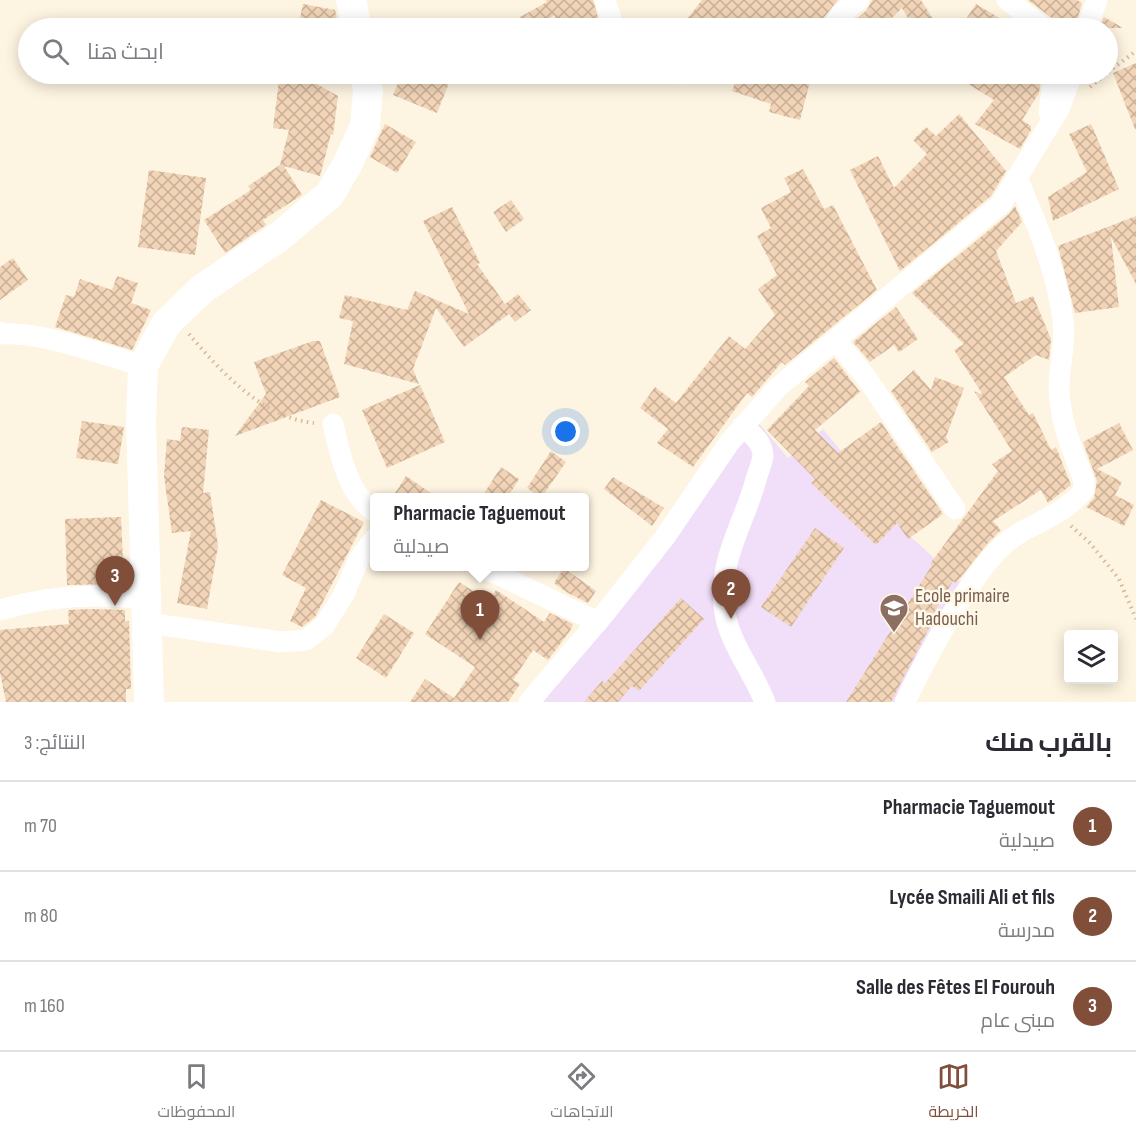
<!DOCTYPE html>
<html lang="ar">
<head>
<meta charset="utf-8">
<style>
  :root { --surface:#fff; --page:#f7f7f7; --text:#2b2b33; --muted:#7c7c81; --line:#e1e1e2; --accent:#814e3a }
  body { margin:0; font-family:"Sofia Sans Condensed",Cairo,sans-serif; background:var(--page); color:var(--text); direction:rtl }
  .controls { position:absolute; right:18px; bottom:18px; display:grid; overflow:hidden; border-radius:6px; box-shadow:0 3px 15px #0003 }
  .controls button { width:54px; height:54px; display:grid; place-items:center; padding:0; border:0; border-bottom:2px solid var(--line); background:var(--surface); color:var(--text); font:30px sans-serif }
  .you { position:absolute; left:566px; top:432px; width:21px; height:21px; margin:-15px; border:4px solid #fff; border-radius:50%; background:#1a73e8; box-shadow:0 0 0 9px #1a73e833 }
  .badge { display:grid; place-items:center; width:39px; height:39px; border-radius:50%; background:var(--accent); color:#fff; font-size:20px; font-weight:700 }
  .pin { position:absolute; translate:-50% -50px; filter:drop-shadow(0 2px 3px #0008) }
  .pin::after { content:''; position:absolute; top:32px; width:21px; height:18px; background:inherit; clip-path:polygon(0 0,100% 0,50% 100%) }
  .popup { position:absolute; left:370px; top:493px; width:219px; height:78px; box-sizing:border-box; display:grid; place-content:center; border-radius:6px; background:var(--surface); filter:drop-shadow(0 2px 4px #0005); font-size:20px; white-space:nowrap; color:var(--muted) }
  .popup b { font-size:22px; color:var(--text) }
  .popup::after { content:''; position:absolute; left:50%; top:100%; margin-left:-12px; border:12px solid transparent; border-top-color:var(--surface) }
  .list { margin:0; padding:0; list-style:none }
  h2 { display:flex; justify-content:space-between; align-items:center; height:78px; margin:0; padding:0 24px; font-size:26px }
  h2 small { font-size:20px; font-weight:400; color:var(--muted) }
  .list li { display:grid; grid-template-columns:39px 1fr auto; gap:18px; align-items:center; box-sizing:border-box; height:90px; padding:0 24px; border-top:2px solid var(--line) }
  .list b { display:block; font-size:22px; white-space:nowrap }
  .list p { margin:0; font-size:20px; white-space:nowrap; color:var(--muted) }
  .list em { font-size:20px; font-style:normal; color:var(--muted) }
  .icon { flex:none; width:33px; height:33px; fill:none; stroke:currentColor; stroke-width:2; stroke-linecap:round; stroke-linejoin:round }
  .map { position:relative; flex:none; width:1136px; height:702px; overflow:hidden; direction:ltr }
  .search { position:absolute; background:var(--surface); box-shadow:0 3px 15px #0003; left:18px; right:18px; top:18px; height:66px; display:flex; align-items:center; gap:15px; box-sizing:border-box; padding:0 21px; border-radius:33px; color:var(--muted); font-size:22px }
  .sheet { height:348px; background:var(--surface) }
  nav { display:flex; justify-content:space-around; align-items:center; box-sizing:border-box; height:84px; border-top:2px solid var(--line); background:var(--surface); font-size:16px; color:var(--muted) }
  nav a { display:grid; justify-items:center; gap:3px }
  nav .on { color:var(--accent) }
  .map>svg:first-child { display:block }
  .education { fill:#f1def9 }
  .building { fill:url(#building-cross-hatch) }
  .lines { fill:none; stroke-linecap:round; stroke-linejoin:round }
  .path { stroke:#d7b89b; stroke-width:4; stroke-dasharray:1.5 4.5; stroke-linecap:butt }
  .street { stroke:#fff; stroke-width:21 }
  .secondary { stroke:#fff; stroke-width:30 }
  .labels { text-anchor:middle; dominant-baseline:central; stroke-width:5; stroke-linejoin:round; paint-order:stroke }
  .education-label { font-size:20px; fill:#785e54; stroke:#fff8e7; text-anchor:start }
</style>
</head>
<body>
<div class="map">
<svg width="1136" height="702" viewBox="0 0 1136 702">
  <defs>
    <pattern id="building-cross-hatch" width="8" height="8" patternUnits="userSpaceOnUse" patternTransform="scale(1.5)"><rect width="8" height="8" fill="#f2d5b8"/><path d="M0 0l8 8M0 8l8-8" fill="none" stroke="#c9b097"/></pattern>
  </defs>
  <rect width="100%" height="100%" fill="#fdf4e1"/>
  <polygon class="education" points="757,421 788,458 823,429 911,537 969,590 905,702 543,702"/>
  <g class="building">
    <polygon points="546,0 593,0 600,25 594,28 561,28 554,15 537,28 530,28 520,17 547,2"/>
    <polygon points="702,0 838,0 821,21 819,28 797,28 792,23 783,28 680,28"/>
    <polygon points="872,0 921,0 933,19 914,28 902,8 882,28 847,28 867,10"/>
    <polygon points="1028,0 1077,0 1082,3 1075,28 1069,28 1052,18"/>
    <polygon points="303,4 335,10 339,28 298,28"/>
    <polygon points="976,4 1016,28 960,28"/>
    <polygon points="1104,17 1123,28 1100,28"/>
    <polygon points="1136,63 1136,129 1135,129 1113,73"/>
    <polygon points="290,74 299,74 338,96 333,135 331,134 320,176 284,166 302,195 263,220 266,225 225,253 204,220 251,190 248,186 280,165 289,130 273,128 279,80 289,81"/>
    <polygon points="402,74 426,74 449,83 437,113 393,95"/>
    <polygon points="738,74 749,74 768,80 770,74 812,74 800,120 769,112 771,104 732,91"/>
    <polygon points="952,74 1041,76 1039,93 1022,120 1031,126 1031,130 1020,149 975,124 994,100"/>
    <polygon points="959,114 1006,171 991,196 900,271 850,170 878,156 894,188 927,154 913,140 926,127 936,136"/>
    <polygon points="385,124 416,142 397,173 370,157"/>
    <polygon points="1091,124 1119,189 1053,221 1048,197 1087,172 1069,134"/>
    <polygon points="803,169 824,209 833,205 877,290 785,365 782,362 752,397 747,393 693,467 657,443 668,429 640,408 655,387 676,403 729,336 745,349 775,315 758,289 777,275 757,236 771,228 761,208 791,192 784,178"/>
    <polygon points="149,170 206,178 195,255 138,247"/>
    <polygon points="511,200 524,219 506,232 493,212"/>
    <polygon points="1015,206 1022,222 996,251 1016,303 1033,296 1051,339 1049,360 1036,355 1004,377 1029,415 1033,413 1051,450 1056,447 1071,485 1048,503 1041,490 993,521 1001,530 988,543 956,583 953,581 927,624 930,626 891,702 846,702 932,565 930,564 998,471 992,464 1012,451 974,391 983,395 954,350 964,344 912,293 1009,214"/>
    <polygon points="452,207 480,263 477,264 505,304 518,294 531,310 515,322 509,314 464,347 436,308 413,369 419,384 344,364 353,321 339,318 345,295 407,310 415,291 469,314 423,221"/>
    <polygon points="1136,216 1136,284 1111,237 1119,307 1075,313 1058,246"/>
    <polygon points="13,258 28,280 0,300 0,267"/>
    <polygon points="117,276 138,283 131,303 151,310 132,350 55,327 66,295 74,297 80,279 112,290"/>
    <polygon points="896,307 918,339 899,352 894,345 870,362 853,342"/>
    <polygon points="313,341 320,341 340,397 235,436 266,394 254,362"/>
    <polygon points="834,358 860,392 815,430 838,453 881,422 943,514 908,539 897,523 876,545 811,483 815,479 767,430 809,386 805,382"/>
    <polygon points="914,370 931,390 935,377 964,388 946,437 949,442 932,452 891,391"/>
    <polygon points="420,385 445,442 387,468 362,410"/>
    <polygon points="82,421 124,427 118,464 76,458"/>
    <polygon points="1119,423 1133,450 1097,469 1122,482 1115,495 1134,505 1124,526 1086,507 1094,498 1097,481 1083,442"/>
    <polygon points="182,427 209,430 203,493 210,492 218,546 207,609 177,603 191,531 172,533 164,476 167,439 180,441"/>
    <polygon points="551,451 566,462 541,498 527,488"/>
    <polygon points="501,467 519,479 507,498 481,498"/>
    <polygon points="406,476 438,498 392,498"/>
    <polygon points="613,477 664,508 652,526 604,489"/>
    <polygon points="321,500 364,522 315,617 302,627 290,621 306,588 282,575"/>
    <polygon points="121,517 124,584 67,585 65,519"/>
    <polygon points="815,528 844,548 791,627 761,607"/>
    <polygon points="564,568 596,591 588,603 566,592 554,583"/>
    <polygon points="459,582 489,601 496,590 544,622 550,613 573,624 570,631 548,660 533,650 513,680 520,684 508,702 410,702 425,679 454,698 475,667 425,634"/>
    <polygon points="681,598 704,619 639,691 632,686 618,702 584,702 602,681 605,683"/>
    <polygon points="91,609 125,610 125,621 129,621 131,689 126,689 126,702 6,702 0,673 0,630 69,624 68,610"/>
    <polygon points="384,614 414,633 386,678 356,658"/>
  </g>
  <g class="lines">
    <g class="path">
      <polyline points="1108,72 1136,51"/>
      <polyline points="1090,87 1106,74"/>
      <path d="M 189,334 C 221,372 263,418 314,423"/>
      <polyline points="1071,526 1090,543 1119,579 1136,619"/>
    </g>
    <g class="street">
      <polyline points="605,0 614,28"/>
      <polyline points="1007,0 1044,28"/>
      <polyline points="832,28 842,13 859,0"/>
      <polyline points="1087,28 1097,0"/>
      <polyline points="678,74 684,74"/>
      <polyline points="1049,112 1054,74"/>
      <path d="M 0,332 L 2,334 C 41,331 104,355 143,366"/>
      <polyline points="835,340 866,377 955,509"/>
      <path d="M 333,424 C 340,455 348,494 375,512"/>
      <path d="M 743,426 C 752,434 763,443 763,456 C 762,464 757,474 755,483 C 743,525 719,560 724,606 C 727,641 752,669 765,702"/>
      <polyline points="480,566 598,622"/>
      <path d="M 0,610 C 47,596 97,593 146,599"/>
      <polyline points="147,623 281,642 306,640 324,626 343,596 359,559 375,538"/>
      <polyline points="529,702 605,613 665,537 729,443 777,388 1001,204 1059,109 1072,74"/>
      <path d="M 905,702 C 925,660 975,564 1012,538 C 1037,521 1065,514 1084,490 L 1084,481 C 1073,451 1060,422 1059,389 C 1059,367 1066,343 1063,321 C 1057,271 1037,224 1017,178"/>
    </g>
    <g class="secondary">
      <polyline points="351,0 357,28"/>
      <polyline points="149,702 141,421 143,366 166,324 202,289 279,237 330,194 347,165 365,126 368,92 365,74"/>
    </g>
  </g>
  <defs>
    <g id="school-pin" transform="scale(1.5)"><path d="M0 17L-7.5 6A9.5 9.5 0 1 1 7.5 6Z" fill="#8d6e63" stroke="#fff8e7"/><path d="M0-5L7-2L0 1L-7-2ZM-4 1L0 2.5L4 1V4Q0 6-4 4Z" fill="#fff"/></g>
  </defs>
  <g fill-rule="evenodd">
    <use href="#school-pin" x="894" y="608"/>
  </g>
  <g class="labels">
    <g class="education-label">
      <text x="915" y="596">Ecole primaire<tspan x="915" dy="23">Hadouchi</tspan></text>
    </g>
  </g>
</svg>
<div class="controls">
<button><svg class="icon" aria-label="layers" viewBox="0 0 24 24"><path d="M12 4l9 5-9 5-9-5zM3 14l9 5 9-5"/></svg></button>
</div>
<div class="you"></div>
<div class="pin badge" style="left:480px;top:640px">1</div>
<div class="popup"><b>Pharmacie Taguemout</b>صيدلية</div>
<div class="pin badge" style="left:731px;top:619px">2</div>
<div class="pin badge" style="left:115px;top:606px">3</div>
<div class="search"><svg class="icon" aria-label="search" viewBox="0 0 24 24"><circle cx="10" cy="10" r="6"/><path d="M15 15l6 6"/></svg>ابحث هنا</div>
</div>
<section class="sheet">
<h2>بالقرب منك<small>النتائج: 3</small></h2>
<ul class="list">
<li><span class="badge">1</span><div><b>Pharmacie Taguemout</b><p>صيدلية</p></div><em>70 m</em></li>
<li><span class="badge">2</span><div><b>Lycée Smaili Ali et fils</b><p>مدرسة</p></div><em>80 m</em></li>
<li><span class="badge">3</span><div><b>Salle des Fêtes El Fourouh</b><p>مبنى عام</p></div><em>160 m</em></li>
</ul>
</section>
<nav>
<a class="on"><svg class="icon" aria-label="map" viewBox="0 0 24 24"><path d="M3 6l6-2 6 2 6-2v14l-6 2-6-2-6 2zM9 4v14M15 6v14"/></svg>الخريطة</a>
<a><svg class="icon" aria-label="directions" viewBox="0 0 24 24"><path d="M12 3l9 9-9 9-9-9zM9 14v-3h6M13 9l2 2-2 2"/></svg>الاتجاهات</a>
<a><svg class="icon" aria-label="saved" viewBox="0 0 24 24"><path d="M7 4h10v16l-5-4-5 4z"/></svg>المحفوظات</a>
</nav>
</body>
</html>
